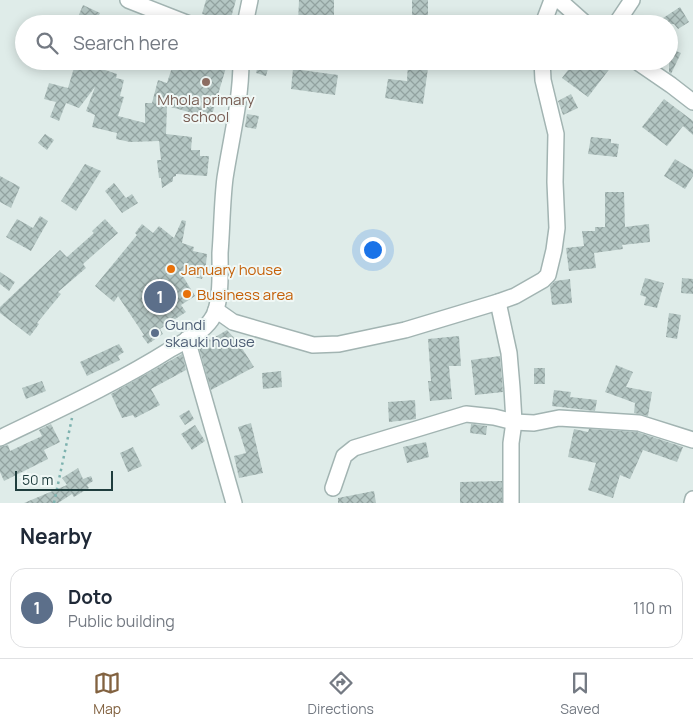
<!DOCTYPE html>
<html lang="en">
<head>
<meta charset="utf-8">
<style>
  :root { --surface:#fff; --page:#f2f2f3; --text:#1f2937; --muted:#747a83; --line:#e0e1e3; --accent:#826240 }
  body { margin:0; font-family:Manrope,sans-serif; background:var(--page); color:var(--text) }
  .scale { position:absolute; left:15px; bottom:12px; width:98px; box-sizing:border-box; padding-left:5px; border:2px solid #1f3d3d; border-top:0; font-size:14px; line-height:18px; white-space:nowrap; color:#1f3d3d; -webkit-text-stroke:4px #f0f8f6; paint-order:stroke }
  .you { position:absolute; left:372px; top:249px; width:18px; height:18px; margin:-12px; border:4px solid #fff; border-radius:50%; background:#1a73e8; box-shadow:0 0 0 8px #1a73e833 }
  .badge { display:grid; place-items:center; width:32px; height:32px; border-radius:50%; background:var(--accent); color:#fff; font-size:16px; font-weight:700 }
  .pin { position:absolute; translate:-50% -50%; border:2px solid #fff; box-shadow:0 1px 5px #0006 }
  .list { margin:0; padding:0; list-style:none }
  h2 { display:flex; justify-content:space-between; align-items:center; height:65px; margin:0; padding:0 20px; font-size:21px }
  h2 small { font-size:16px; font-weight:400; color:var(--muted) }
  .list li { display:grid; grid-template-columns:32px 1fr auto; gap:15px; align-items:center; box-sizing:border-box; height:80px; margin:0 10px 10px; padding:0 10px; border:1px solid var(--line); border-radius:15px }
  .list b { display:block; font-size:19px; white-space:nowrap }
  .list p { margin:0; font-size:16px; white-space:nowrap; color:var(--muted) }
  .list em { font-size:16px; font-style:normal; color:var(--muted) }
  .icon { flex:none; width:28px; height:28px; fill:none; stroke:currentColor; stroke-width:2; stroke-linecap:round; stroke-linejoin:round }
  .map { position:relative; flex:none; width:693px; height:503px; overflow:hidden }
  .search { position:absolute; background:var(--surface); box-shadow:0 2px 12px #0003; left:15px; right:15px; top:15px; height:55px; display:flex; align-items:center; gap:12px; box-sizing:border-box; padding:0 18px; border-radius:28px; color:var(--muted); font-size:19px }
  .sheet { height:155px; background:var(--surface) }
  nav { display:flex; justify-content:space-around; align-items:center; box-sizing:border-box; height:70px; border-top:1px solid var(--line); background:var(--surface); font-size:14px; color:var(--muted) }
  nav a { display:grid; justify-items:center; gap:2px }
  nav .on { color:var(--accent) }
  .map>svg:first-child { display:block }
  .building { fill:url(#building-cross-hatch) }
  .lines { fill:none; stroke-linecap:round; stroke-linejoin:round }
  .minor-casing { stroke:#a2b4b2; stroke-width:18 }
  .path { stroke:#7db2af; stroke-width:2.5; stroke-dasharray:2.5 4; stroke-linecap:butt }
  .minor { stroke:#fff; stroke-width:15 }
  .education-dot { fill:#8d6e63; stroke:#f0f8f6; stroke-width:2 }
  .food-dot { fill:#e8710a; stroke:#f0f8f6; stroke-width:2 }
  .service-dot { fill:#5c6f8a; stroke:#f0f8f6; stroke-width:2 }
  .labels { text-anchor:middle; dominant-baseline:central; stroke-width:4; stroke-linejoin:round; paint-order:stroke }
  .education-label { font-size:15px; fill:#785e54; stroke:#f0f8f6 }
  .food-label { font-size:15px; fill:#c56008; stroke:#f0f8f6; text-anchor:start }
  .service-label { font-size:15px; fill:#4e5e75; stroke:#f0f8f6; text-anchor:start }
</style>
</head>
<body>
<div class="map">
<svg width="693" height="503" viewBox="0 0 693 503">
  <defs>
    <pattern id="building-cross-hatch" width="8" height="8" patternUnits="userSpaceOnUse" patternTransform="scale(1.25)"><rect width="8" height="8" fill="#b4c6c3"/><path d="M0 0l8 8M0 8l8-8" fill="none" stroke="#92a2a0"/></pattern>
  </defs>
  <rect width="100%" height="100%" fill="#dfece9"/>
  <g class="building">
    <polygon points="206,0 236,0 230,21 202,14"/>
    <polygon points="299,0 334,0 334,24 298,24"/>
    <rect x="412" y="0" width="16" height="24"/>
    <polygon points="83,5 100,13 95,24 75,24"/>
    <polygon points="680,7 689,22 678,29 674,24 654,24"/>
    <polygon points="669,48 681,53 671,74 669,72"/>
    <polygon points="76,61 105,61 102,69 117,74 116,78 124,80 120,96 124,97 118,116 145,123 145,103 152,103 158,80 167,83 174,61 228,61 211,118 167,106 166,134 192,137 191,150 200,150 200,156 209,156 207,176 176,174 176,176 173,177 173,181 162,188 161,178 159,178 157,160 161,160 159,141 130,142 116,139 117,133 92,127 95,115 86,111 95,87 79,108 66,103 59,121 50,117 56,102 44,99 49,83 68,88"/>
    <polygon points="259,61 270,61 266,76 256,73"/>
    <polygon points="408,61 429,61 423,104 385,98 388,79 407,81"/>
    <polygon points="558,61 603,61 611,67 588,97 562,78 568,70"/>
    <polygon points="293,69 338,75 335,95 291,89"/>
    <polygon points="571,94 578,108 563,115 558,101"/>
    <polygon points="664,99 693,121 693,135 683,126 667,146 642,127"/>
    <polygon points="247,114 259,116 256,129 245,127"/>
    <polygon points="45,134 54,140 47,150 38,143"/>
    <polygon points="591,137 611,139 611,143 619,144 617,157 588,154"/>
    <polygon points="675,159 693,170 693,176 685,189 664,176"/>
    <polygon points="85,164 101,171 76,211 61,201"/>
    <polygon points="0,176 20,187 11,208 0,202"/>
    <polygon points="114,183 126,198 132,194 138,203 122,213 105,191"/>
    <polygon points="605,192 624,192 625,227 649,224 650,242 622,245 623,249 594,253 596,268 569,271 566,248 584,246 582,231 595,231 595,227 605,227"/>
    <polygon points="40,216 48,221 31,251 6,237 17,219 33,228"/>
    <polygon points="105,219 118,233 83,264 86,268 58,292 61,294 37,323 39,324 30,336 0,313 0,307 60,250 67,257 94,233 92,231"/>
    <polygon points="182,220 186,221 182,243 194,247 193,251 207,254 206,264 202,279 181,273 195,296 181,305 186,312 160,329 163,334 148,344 142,336 144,335 118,296 114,302 95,286 137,235 135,233 142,224 153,233 159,226 174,238"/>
    <polygon points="0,272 15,282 9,291 0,284"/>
    <polygon points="645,278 664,283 657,308 644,305 646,297 640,295"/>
    <polygon points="682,278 693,279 693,294 681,293"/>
    <polygon points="570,279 572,303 552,305 550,286 555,281"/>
    <polygon points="669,313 681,315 677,339 666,337"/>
    <polygon points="227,330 238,342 254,367 211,390 198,344 208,337 210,340"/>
    <polygon points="459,336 461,366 449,366 452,399 430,401 428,381 431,381 428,339"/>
    <polygon points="119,344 124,352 118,356 120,360 87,376 80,362"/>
    <polygon points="182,354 186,370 151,389 160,405 135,418 133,415 122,418 111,394"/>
    <polygon points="500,356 503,392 475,395 471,360"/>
    <polygon points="616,365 633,372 626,387 652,392 648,416 634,413 635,403 605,392"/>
    <rect x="534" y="368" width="11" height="16"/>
    <polygon points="281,371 282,387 263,389 262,373"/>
    <polygon points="42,381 46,391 26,399 22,388"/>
    <polygon points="554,390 571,392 570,397 597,400 595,411 552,406"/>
    <polygon points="415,400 416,419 389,422 388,402"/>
    <polygon points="189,410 194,419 185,425 179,416"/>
    <polygon points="251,423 263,473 239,478 234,456 246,453 238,427"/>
    <polygon points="51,424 60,442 44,450 48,459 4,481 0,472 0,447 8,445 10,451 42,436 39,430"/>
    <polygon points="471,424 487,426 486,435 470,433"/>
    <polygon points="195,425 205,441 192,450 181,434"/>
    <polygon points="574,429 588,432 589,429 637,432 683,447 677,462 643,450 630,479 620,475 613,498 588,490 596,463 568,457"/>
    <polygon points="426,442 429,457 407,463 403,447"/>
    <polygon points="133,447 142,466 128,472 120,453"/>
    <polygon points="78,468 83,479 91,476 93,481 87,485 89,488 74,497 72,494 58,503 24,503 67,485 62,478"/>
    <polygon points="502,481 502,503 460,503 460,482"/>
    <polygon points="374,491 376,503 338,503 338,498"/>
  </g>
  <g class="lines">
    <g class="minor-casing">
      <g id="minor">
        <polyline points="128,0 189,24"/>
        <polyline points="559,0 586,24"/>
        <polyline points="245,24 250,0"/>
        <polyline points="543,24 552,0"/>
        <polyline points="616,24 632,0"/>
        <polyline points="636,61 671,85 693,102"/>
        <polyline points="498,302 509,353 512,388 514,422 511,443 511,503"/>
        <polyline points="216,310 233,322 313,345 339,344 405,330 498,302 515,296 543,280 548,275 554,250 557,228 555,182 556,134 543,80 542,61"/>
        <polyline points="187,339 234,503"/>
        <path d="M 0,438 C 58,410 117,383 171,349 C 185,341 202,333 211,320 C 222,306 220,271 220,253 C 222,228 222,202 225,178 C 231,139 241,101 241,61"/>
        <polyline points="333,488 344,456 354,448 466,414 494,417 514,422 534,423 559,418 639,423 693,440"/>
        <polyline points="692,503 693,499"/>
      </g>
    </g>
    <polyline class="path" points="54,503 72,418"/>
    <use href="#minor" class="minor"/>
  </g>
  <circle class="education-dot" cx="206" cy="82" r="5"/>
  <g class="food-dot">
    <circle cx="171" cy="269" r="5"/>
    <circle cx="187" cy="294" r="5"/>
  </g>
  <circle class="service-dot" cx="155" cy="333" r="5"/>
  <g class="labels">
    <g class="education-label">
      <text x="206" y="99">Mhola primary<tspan x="206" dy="17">school</tspan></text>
    </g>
    <g class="food-label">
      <text x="181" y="269">January house</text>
      <text x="197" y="294">Business area</text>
    </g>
    <g class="service-label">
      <text x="165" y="324">Gundi<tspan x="165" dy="17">skauki house</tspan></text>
    </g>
  </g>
</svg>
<div class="scale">50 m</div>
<div class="you"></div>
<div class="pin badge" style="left:160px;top:297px;background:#5c6f8a">1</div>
<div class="search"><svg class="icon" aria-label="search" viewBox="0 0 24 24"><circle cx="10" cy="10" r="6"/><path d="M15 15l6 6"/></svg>Search here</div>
</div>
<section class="sheet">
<h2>Nearby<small></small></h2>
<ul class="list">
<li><span class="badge" style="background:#5c6f8a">1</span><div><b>Doto</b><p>Public building</p></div><em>110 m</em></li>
</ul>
</section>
<nav>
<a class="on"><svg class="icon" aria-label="map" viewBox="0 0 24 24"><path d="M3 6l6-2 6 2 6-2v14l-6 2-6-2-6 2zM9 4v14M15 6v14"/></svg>Map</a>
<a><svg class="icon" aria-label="directions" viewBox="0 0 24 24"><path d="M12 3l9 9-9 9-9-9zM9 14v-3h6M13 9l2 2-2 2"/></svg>Directions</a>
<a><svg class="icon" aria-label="saved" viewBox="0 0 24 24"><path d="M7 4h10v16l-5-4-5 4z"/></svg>Saved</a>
</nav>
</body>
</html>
